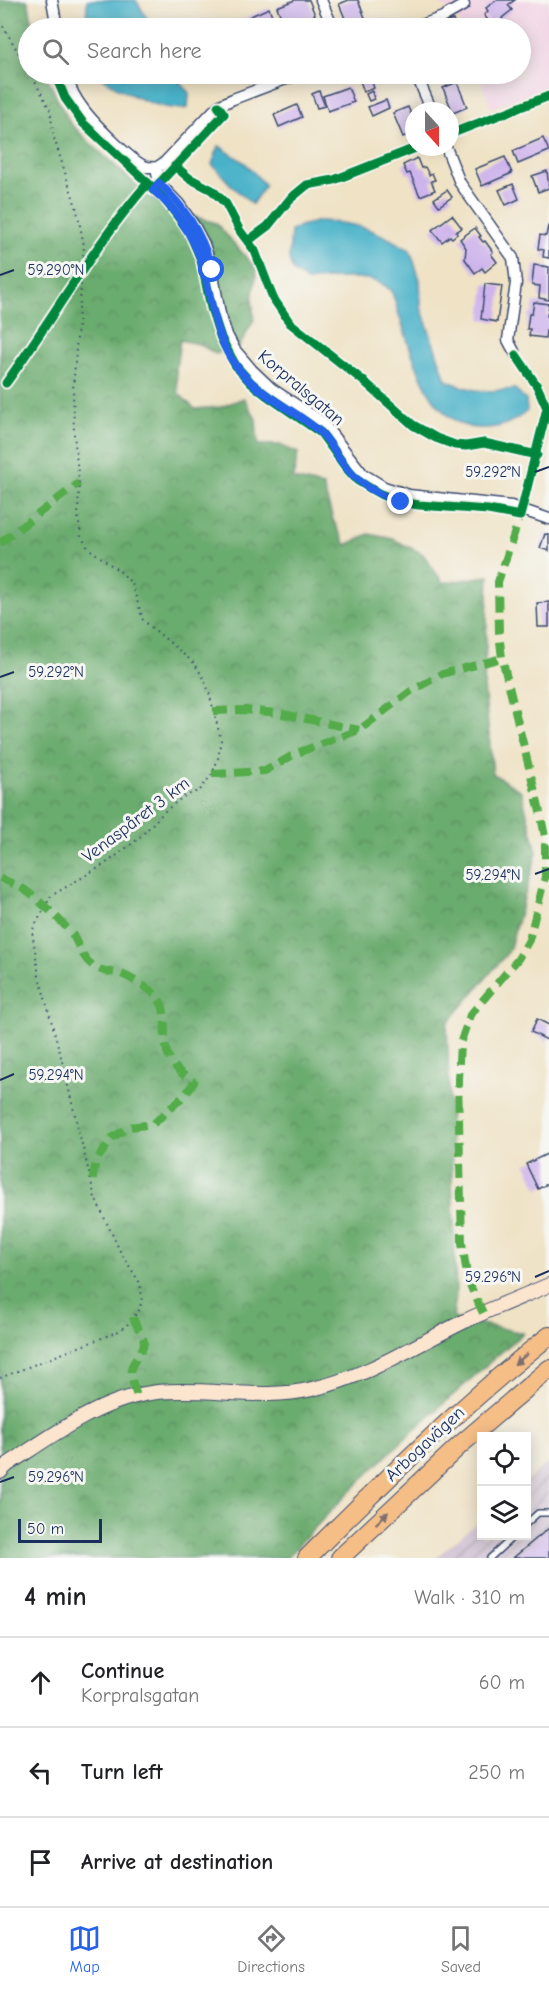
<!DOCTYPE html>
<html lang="en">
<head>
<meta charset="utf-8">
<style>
  :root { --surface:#fff; --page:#f6f6f6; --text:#202124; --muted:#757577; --line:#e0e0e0; --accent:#2563eb }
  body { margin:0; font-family:"Comic Neue",sans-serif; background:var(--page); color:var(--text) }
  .controls { position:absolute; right:18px; bottom:18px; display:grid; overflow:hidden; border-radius:0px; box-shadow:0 3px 15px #0003 }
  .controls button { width:54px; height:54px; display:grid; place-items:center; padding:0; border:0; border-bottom:2px solid var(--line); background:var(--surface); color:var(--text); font:30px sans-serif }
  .compass { position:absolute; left:405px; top:102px; width:54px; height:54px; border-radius:50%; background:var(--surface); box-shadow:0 3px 15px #0003; rotate:159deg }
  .scale { position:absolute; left:18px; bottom:15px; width:84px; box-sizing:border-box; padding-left:6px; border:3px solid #1b2f5e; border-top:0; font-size:16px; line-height:21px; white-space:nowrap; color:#1b2f5e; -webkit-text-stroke:4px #f6f6f2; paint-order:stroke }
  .stop { position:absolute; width:18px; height:18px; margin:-14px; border:4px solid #2563eb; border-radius:50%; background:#fff }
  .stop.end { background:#2563eb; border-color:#fff; box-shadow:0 2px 6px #0008 }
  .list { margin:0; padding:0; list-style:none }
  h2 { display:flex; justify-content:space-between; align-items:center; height:78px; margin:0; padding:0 24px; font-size:26px }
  h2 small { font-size:20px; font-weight:400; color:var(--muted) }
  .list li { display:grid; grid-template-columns:39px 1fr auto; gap:18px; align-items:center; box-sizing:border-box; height:90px; padding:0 24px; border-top:2px solid var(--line) }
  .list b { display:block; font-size:22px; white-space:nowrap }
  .list p { margin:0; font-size:20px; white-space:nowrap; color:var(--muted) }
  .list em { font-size:20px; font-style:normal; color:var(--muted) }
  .icon { flex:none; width:33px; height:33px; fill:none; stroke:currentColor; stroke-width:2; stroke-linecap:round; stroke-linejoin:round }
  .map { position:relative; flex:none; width:549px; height:1558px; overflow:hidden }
  .search { position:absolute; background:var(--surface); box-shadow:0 3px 15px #0003; left:18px; right:18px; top:18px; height:66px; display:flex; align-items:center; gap:15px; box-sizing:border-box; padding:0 21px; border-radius:33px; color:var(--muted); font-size:22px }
  .sheet { height:348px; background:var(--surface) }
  nav { display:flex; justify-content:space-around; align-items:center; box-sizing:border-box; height:84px; border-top:2px solid var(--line); background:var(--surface); font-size:16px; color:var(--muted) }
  nav a { display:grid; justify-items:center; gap:3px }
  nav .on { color:var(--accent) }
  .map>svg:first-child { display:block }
  .built { fill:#f1d0e3 }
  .industrial { fill:url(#industrial-furrows) }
  .forest { fill:url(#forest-crowns); stroke:#436d66; stroke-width:1.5 }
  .water { fill:#4ab2c9; stroke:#327094; stroke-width:1.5 }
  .building { fill:#ceb4ec }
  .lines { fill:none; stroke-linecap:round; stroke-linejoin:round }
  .lane-casing { stroke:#3b4a6d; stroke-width:8 }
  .street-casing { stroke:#3b4a6d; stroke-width:13 }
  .secondary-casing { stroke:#3b4a6d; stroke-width:16 }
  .highway-casing { stroke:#3b4a6d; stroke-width:20 }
  .path { stroke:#3b4a6d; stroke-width:2; stroke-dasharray:1.5 4.5; stroke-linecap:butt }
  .lane { stroke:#fff; stroke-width:5 }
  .street { stroke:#fff; stroke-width:10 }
  .secondary { stroke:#fbe5cf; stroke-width:14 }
  .highway { stroke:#f6be87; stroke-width:18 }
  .quiet { stroke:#52ab49; stroke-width:8; stroke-dasharray:15 8; stroke-linecap:butt }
  .cycleway-casing { stroke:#f6f6f2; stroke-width:13 }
  .cycleway { stroke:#00873e; stroke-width:9 }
  .oneway { fill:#7e6f70 }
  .route { stroke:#2563eb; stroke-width:8 }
  .ticks { fill:none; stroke:#1b2f5e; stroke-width:2 }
  .labels { text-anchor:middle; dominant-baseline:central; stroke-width:6; stroke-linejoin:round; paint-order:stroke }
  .street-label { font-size:18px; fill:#1b2f5e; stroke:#f6f6f2 }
  .ticks-label { font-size:15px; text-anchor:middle; fill:#1b2f5e; stroke:#f6f6f2; stroke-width:6; stroke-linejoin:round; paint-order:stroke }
</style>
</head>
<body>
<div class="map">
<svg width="549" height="1558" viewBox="0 0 549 1558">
  <defs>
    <pattern id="industrial-furrows" width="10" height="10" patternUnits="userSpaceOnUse" patternTransform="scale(1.5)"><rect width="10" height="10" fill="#cebed1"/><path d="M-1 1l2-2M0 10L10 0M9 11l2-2" fill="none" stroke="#a69bad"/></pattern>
    <pattern id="forest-crowns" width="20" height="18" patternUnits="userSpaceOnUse" patternTransform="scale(1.5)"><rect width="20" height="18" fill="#6bab6e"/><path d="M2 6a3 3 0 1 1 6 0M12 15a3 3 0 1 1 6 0" fill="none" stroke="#578c5e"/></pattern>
  </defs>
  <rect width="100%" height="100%" fill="#f6f6f2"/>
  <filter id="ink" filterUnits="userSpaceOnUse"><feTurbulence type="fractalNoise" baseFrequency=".0167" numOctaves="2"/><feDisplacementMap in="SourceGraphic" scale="12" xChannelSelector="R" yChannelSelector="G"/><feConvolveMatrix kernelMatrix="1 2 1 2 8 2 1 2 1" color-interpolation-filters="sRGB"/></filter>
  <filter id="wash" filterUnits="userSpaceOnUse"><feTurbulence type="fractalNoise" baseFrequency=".008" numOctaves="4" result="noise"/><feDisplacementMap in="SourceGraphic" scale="24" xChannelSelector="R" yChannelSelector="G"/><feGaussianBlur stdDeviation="1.35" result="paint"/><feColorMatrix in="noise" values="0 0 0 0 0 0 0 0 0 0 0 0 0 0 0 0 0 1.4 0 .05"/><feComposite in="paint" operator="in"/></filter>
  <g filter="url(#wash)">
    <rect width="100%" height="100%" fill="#efe2c5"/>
    <polygon class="built" points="435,0 549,0 549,87 491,108 478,74 520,74 520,28 461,28 456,16"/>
    <polygon class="industrial" points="549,1462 549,1558 436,1558 481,1519 482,1536 526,1536 527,1481"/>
    <path class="forest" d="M 0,0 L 27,0 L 29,4 L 33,28 L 28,28 L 28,74 L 45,74 L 70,123 L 90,143 L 150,197 L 189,215 L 216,223 L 257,270 L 252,300 L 254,319 L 239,347 L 216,354 L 199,344 L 180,340 L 176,369 L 178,393 L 195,409 L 221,407 L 244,398 L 256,419 L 258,445 L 280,445 L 298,453 L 293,479 L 323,486 L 333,520 L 346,545 L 369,534 L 393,539 L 423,554 L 443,583 L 489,576 L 484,687 L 493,774 L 521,791 L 537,852 L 509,951 L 447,1024 L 456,1295 L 453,1318 L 523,1333 C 441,1405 360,1476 287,1558 L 0,1558 Z"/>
    <g class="water">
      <polygon points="87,0 136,0 148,20 150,28 86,28"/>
      <path d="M 97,74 L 174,74 L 189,93 L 188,108 C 162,113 117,90 97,74 Z"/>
      <polygon points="219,146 245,163 265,185 252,204 232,186 212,164"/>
      <path d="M 320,221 C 360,223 375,230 410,250 L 420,280 L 421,307 L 446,380 C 474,393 485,392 515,389 L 526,400 L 527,411 C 512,424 497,429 477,428 C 429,424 412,354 400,317 C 397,310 395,297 391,291 C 374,271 329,279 307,281 L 293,271 L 289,260 L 291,231 L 300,226 Z"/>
    </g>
    <g id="blocks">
      <g class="building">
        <polygon points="295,0 309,0 315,15 298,22 296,17 283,22 277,7"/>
        <polygon points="349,0 358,0 369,28 349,28 339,4"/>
        <polygon points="497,0 515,0 508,5 512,10 502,18 503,20 498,23 495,20 491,24 484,15 488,11 486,8"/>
        <polygon points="269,8 276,25 267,28 240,28 237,22"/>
        <polygon points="385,20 389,28 374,28 373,25"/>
        <polygon points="453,20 456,28 433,28"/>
        <polygon points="309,24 311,28 297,28"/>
        <polygon points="369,74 374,88 364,92 359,78"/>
        <polygon points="371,74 389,74 373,80"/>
        <polygon points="457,82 467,107 453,113 443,88"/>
        <polygon points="348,87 354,102 328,111 323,96"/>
        <polygon points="319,91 325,106 317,108 312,94"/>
        <polygon points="372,91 374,99 369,101 366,94"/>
        <polygon points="386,100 389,108 372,116 368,107"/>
        <polygon points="297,105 302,117 279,127 274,115"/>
        <polygon points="408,107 414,121 414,132 403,137 393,113"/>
        <polygon points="543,138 549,151 518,164 513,151"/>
        <polygon points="505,157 512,173 482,186 475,169"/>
        <polygon points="417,158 421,168 425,167 429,175 432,173 435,180 431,181 435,190 420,196 410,173 407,174 403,165"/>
        <polygon points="547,171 549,188 538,192 532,176"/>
        <polygon points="513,184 519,199 506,205 499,190"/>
        <polygon points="447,190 452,197 439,206 434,199"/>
        <polygon points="452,215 462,228 456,232 457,234 452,238 450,236 442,242 432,230"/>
        <polygon points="548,226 549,226 549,258 543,257 544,250 538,249 540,235 546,236"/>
        <polygon points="475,228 481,236 479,237 483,242 485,241 493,252 491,254 497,262 485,272 482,268 475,273 465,259 466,248 460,239"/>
        <polygon points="534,265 549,267 549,300 539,298 540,286 532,285"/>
        <polygon points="485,284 502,286 497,322 481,319"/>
        <polygon points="534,302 549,304 547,316 549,316 549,332 546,331 545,338 529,336 530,329 527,329 529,314 532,314"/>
        <polygon points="545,534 549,535 549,551 540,548"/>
        <polygon points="549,602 549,627 538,627 537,603"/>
        <polygon points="537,1019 549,1025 549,1041 531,1032"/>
        <polygon points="549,1153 549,1183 538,1189 526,1164"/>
        <polygon points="549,1528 549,1558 513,1558"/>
      </g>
    </g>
  </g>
  <g filter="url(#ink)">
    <use href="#blocks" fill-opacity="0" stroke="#3b4a6d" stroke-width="1.5"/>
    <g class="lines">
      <g class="lane-casing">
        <g id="lane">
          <polyline points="526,1524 538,1513 549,1513"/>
          <polyline points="490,1558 514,1536"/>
        </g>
      </g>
      <g class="street-casing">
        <g id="street">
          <polyline points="52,0 57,28"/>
          <polyline points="321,0 333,28"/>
          <polyline points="414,28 443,17 464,5"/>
          <path d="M 65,74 C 69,85 74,97 82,107 C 91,120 132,163 147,167 C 148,167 155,167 156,168 L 159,183 L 179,204 L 195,227 L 204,244 L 212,270 L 220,314 L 227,335 L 235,350 L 252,370 L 272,389 L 322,422 L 363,474 L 384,487 L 409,495 L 511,506 L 549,519"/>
          <polyline points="416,74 432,111"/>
          <polyline points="446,147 460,183 513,258 516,283 508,340 516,355"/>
          <polyline points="156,168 165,162 218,106 233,99 299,74"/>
        </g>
      </g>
      <g class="secondary-casing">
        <path id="secondary" d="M 0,1472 L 7,1465 C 53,1435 101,1398 158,1392 C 209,1387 262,1401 312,1389 C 367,1377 415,1345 465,1321 C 493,1308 521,1297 549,1285"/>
      </g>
      <g class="highway-casing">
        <g id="highway">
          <path d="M 307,1558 C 384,1481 463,1404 549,1336"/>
          <polyline points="340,1558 460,1445 549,1369"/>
        </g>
      </g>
      <g class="path">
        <polyline points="0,21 28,69"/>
        <polyline points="0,1378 117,1332 127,1325 140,1309 142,1297 140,1283 121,1253 95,1198 60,1053 39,976 32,931 51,896 108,862 138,839 165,811 183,797 200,790 212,774 218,759 221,740 209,692 203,677 194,663 143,620 132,584 122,573 88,548 81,536 78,516 79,483 74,434 73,389 84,246 77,210 54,138 50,110 31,74"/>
      </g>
      <use href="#lane" class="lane"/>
      <use href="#street" class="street"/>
      <use href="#secondary" class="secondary"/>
      <use href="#highway" class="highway"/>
      <g class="quiet">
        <polyline points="0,543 79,483"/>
        <polyline points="213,711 246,710 278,713 359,730"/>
        <polyline points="212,774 265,771 297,753 359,730 411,691 442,674 502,658"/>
        <path d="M 0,878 C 8,882 17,885 25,890 C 40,901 56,916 69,930 C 79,941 80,958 95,967 C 103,972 112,972 121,974 C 129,977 150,989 156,995 C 178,1020 145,1054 194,1082 L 186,1094 L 153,1124 L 129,1127 L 112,1138 L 96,1161 L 92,1183"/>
        <polyline points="483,1313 468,1281 462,1243 458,1079 460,1044 470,1015 518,959 529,940 545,877 545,837 541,816 502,658 499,633 498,582 520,516"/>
        <path d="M 133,1317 C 135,1326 144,1334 144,1343 C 143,1353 133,1360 131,1369 C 130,1378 135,1389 137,1397"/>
      </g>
      <g class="cycleway-casing">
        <g id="cycleway">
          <polyline points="55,74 65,98 83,123 164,198 189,231 201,259 211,308 221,338 236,366 251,383 266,395 321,433 347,469 358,481 380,494 401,502 419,505 488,510 520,516 547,408 537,386 516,355"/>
          <polyline points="450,134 549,96"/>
          <polyline points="175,166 189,178 212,190 226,204 240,231 255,251 273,298 290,323 366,383 413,425 436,438 455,445 466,446 484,443 537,455"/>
          <polyline points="153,190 224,114 218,106"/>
          <polyline points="248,241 268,226 290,199 307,185 334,180 418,147"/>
          <path d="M 6,383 C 54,316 94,245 148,183"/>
        </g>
      </g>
      <use href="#cycleway" class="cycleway"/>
    </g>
    <defs><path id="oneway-solid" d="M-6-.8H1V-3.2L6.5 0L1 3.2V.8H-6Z" transform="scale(1.5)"/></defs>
    <g class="oneway">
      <use href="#oneway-solid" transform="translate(521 1359) rotate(140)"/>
      <use href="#oneway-solid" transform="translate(382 1518) rotate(-44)"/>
    </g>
  </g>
  <g class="lines" filter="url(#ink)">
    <path class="route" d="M 212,270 C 203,235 185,207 159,183 L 153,190 C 179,212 196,240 205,274 C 212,303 215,334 232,360 C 254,394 291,407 320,432 C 329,440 335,452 342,462 C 356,482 377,495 401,502"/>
  </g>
  <path class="ticks" d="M 0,275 L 14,270M 535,472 L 549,467M 0,677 L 14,672M 535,874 L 549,869M 0,1080 L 14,1074M 535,1277 L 549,1271M 0,1482 L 14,1477"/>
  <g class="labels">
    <g class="street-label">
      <text transform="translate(301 388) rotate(40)">Korpralsgatan</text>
      <text transform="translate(136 820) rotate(-37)">Venaspåret 3 km</text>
      <text transform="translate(425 1444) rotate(-43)">Arbogavägen</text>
    </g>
  </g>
  <g class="ticks-label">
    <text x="56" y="275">59.290°N</text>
    <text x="493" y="477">59.292°N</text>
    <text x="56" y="677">59.292°N</text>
    <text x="493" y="880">59.294°N</text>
    <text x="56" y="1080">59.294°N</text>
    <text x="493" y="1282">59.296°N</text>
    <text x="56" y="1482">59.296°N</text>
  </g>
</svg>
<div class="controls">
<button><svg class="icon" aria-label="locate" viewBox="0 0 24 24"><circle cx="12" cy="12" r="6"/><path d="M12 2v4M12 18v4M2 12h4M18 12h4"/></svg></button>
<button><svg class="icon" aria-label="layers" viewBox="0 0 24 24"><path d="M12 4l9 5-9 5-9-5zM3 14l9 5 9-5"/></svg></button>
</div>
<svg class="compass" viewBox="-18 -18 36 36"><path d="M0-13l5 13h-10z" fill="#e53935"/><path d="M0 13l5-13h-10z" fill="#757577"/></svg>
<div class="scale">50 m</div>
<div class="stop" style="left:212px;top:270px"></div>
<div class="stop end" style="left:401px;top:502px"></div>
<div class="search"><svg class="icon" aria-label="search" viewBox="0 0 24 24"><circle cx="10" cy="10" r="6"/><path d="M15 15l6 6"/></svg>Search here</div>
</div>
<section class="sheet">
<h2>4 min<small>Walk · 310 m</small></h2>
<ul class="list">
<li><svg class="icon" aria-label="ahead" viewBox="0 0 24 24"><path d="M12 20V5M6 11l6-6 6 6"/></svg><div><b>Continue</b><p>Korpralsgatan</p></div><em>60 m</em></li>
<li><svg class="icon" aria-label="left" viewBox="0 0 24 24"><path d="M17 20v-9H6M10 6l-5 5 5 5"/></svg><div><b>Turn left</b></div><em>250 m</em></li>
<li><svg class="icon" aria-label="arrive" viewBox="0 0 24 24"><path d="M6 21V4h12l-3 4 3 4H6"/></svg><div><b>Arrive at destination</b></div></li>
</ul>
</section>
<nav>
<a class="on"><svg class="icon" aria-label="map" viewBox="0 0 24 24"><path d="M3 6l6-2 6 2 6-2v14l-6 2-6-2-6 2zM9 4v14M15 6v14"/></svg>Map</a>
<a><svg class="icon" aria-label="directions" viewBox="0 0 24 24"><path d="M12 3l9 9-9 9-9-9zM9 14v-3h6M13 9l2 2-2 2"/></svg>Directions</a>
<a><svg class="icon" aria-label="saved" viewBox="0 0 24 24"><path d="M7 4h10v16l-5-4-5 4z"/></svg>Saved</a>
</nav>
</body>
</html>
